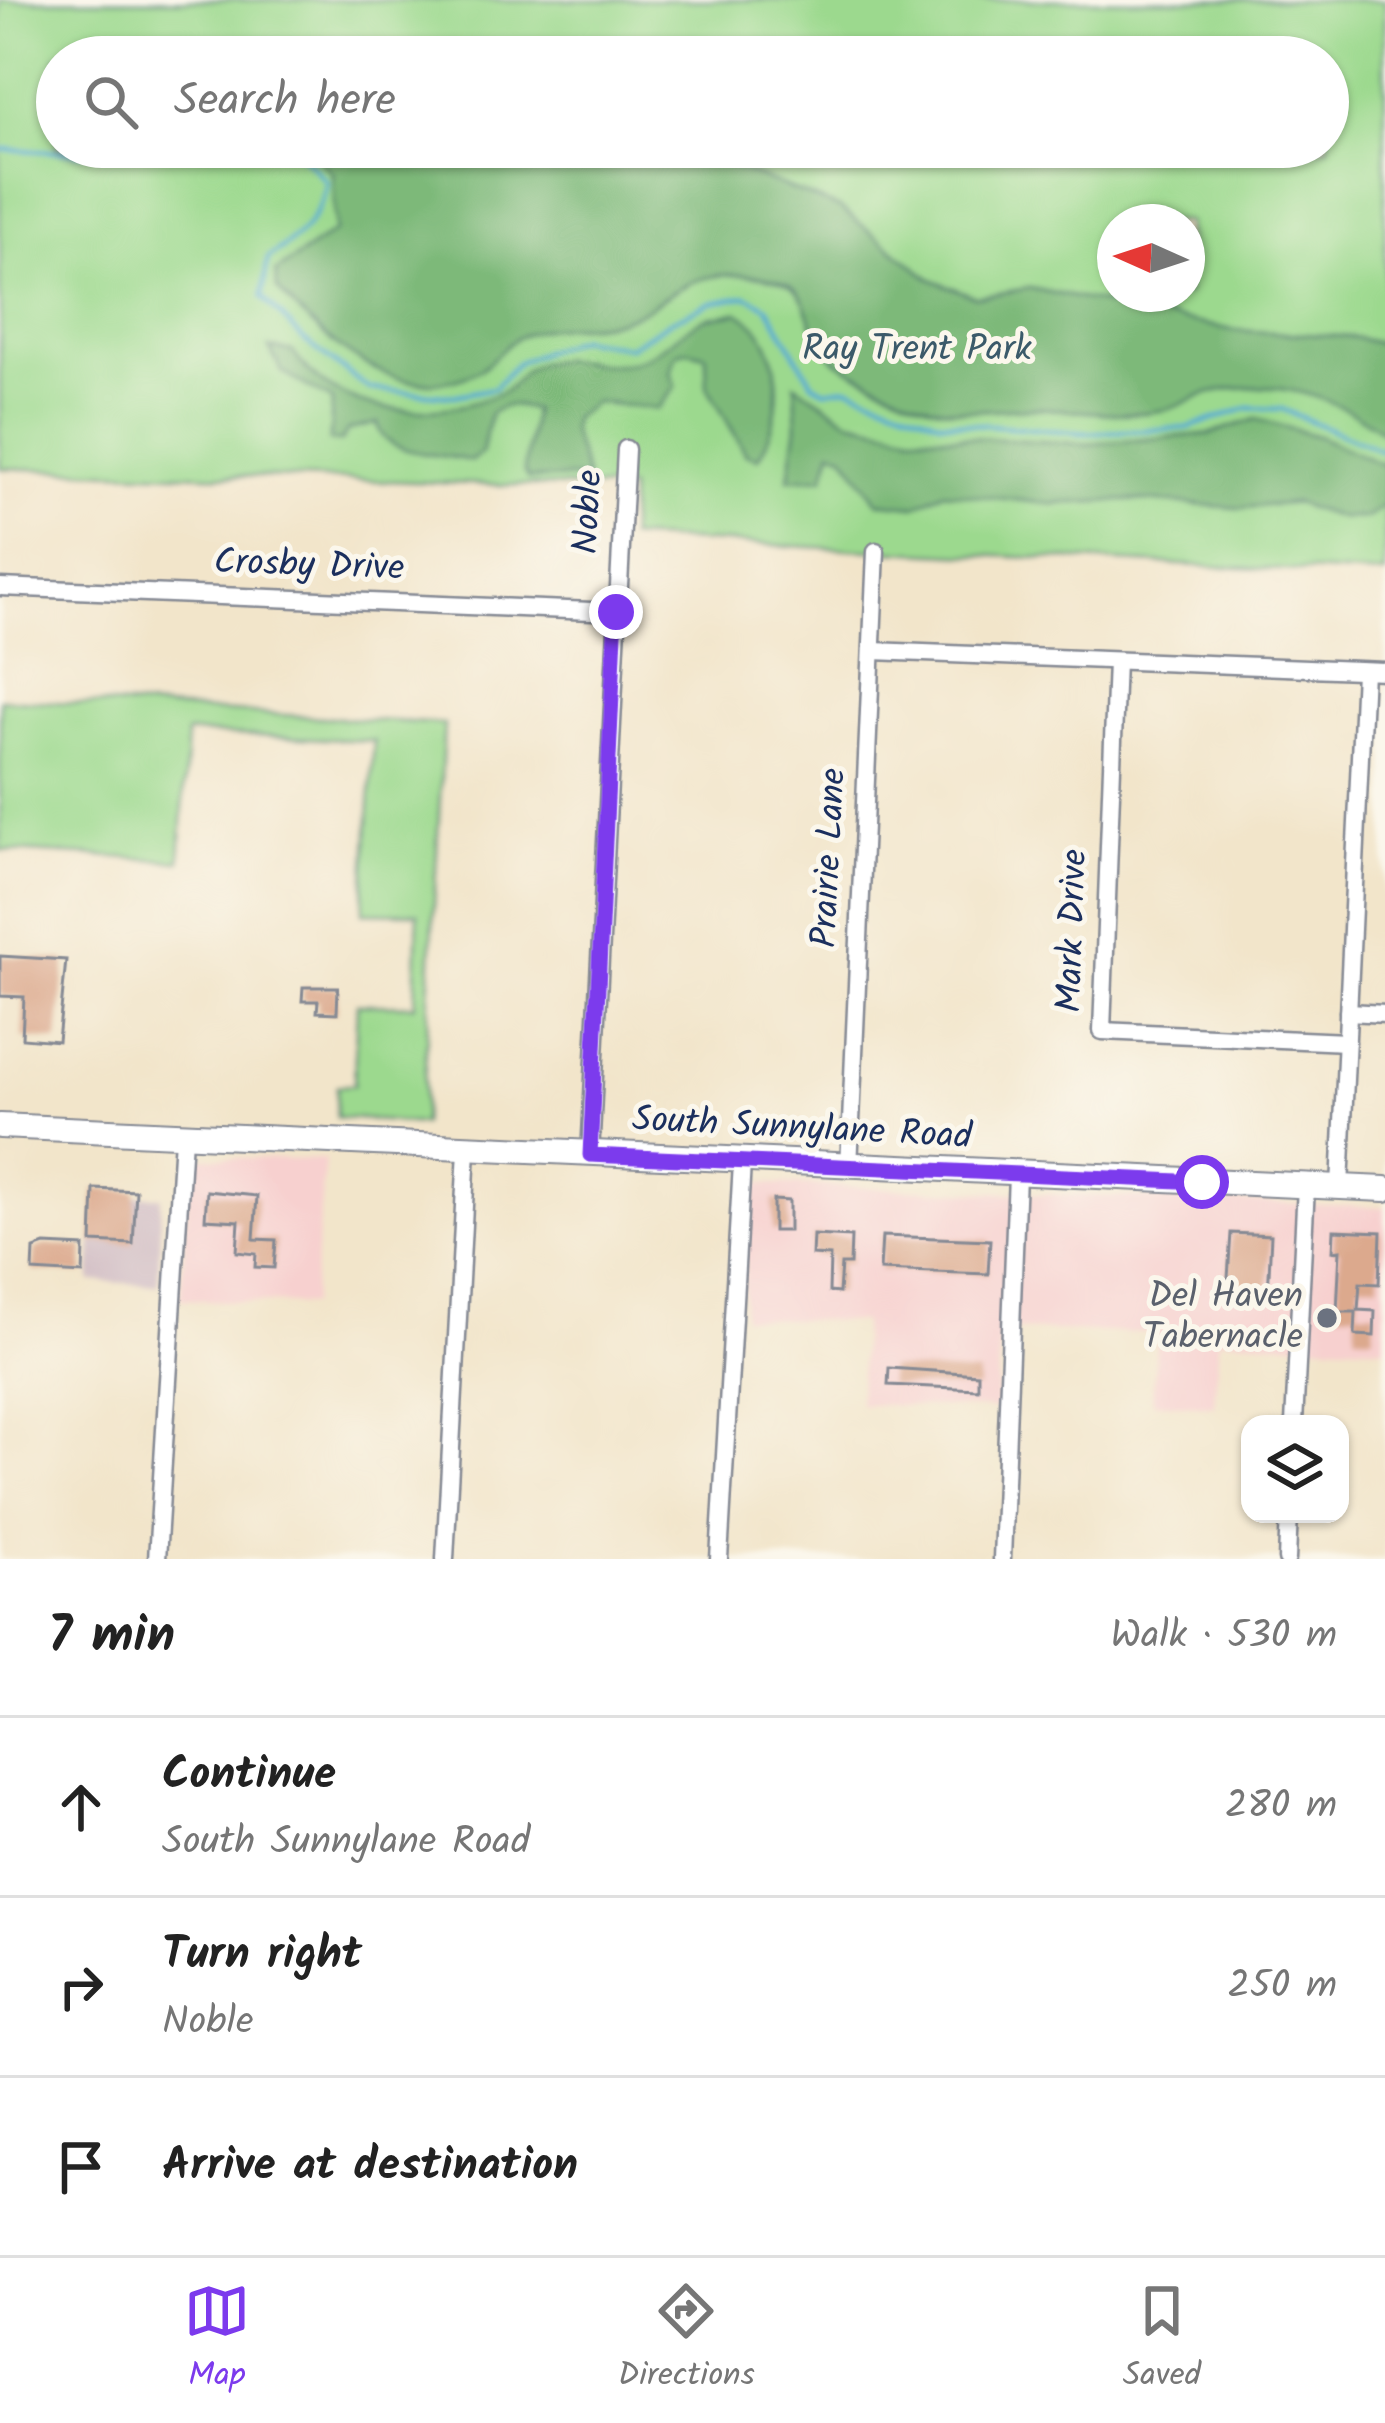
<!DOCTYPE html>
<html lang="en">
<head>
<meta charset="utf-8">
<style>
  :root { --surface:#fff; --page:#f6f6f6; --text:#222; --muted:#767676; --line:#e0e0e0; --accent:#7c3aed }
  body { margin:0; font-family:Kalam,sans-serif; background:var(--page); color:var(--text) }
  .controls { position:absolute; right:36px; bottom:36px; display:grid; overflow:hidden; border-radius:24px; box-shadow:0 3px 9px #0004 }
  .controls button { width:108px; height:108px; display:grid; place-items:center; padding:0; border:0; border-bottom:3px solid var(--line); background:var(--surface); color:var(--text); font:60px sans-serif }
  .compass { position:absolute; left:1097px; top:204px; width:108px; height:108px; border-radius:50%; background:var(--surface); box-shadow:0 3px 9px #0004; rotate:273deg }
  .stop { position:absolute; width:36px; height:36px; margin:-27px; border:9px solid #7c3aed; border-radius:50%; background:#fff }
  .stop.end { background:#7c3aed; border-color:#fff; box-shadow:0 3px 12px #0008 }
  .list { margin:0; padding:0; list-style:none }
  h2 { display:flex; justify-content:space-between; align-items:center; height:156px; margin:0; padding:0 48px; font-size:51px }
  h2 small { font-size:39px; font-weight:400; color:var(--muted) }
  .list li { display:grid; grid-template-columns:78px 1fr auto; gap:36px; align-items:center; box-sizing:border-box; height:180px; padding:0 48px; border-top:3px solid var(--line) }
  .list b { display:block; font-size:45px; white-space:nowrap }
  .list p { margin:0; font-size:39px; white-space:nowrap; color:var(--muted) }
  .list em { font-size:39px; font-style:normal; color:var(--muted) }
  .icon { flex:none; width:66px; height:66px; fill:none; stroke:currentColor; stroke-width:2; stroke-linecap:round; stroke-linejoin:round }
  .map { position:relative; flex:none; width:1385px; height:1559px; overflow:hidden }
  .search { position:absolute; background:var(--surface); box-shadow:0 3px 9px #0004; left:36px; right:36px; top:36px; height:132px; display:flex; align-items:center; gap:30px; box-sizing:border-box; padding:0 42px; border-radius:66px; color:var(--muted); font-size:45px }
  .sheet { height:696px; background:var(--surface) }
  nav { display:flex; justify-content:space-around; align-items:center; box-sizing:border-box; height:168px; border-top:3px solid var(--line); background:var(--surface); font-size:33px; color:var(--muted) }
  nav a { display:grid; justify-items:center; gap:6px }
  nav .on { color:var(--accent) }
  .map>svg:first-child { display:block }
  .built { fill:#f7d0cf }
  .industrial { fill:#d2bec5 }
  .green { fill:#9cd98e; stroke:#5c8476; stroke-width:3; fill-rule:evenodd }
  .forest { fill:#7db979; stroke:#4c746c; stroke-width:3 }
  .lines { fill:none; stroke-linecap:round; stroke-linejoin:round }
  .stream { stroke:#56acd2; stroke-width:4.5 }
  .building { fill:#dca98d }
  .minor-casing { stroke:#868a94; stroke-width:21 }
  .secondary-casing { stroke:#868a94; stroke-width:28 }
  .minor { stroke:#fff; stroke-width:16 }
  .secondary { stroke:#fff; stroke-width:24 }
  .route { stroke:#7c3aed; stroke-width:15 }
  .worship-dot { fill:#6b7280; stroke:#fbf7ec; stroke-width:4.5 }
  .labels { text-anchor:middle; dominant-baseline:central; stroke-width:10; stroke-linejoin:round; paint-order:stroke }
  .park-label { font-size:36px; fill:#3b5a6a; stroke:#fbf7ec }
  .street-label { font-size:36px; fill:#1b2f5e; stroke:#fbf7ec }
  .worship-label { font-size:36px; fill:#5b616d; stroke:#fbf7ec; text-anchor:end }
</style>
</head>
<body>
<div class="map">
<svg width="1385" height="1559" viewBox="0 0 1385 1559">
  <rect width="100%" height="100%" fill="#fbf7ec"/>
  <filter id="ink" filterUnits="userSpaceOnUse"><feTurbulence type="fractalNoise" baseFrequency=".00833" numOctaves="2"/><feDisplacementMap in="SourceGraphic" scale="24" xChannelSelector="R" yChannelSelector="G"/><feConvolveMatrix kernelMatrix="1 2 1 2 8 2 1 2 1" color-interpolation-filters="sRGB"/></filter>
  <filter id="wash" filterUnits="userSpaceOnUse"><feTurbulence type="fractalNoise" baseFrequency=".004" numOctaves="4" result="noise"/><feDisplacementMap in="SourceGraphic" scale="48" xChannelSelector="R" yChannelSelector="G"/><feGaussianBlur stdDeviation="2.7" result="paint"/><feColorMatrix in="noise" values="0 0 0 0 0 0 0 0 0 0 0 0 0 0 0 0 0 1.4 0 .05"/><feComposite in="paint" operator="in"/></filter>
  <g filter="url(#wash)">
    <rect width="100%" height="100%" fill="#f2e5ca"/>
    <g class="built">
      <polygon points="199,1157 325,1160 311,1305 180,1299 190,1171"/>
      <polygon points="748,1183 1385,1207 1385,1347 1219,1339 1214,1406 1152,1402 1157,1333 1000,1330 996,1409 859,1404 862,1322 743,1317"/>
    </g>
    <polygon class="industrial" points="135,1196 161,1196 158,1285 90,1281 92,1242 133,1244"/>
    <g class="green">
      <path d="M 0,0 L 1385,0 L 1385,575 L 629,538 L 629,489 L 0,468 ZM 57,57 L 1328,57 L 1328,147 L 57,147 ZM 1115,222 L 1187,222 L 1187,294 L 1115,294 Z"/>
      <polygon points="0,699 444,724 422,1124 336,1117 337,1086 354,1085 357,1004 415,1005 418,913 363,912 374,741 187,733 180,861 0,850"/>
    </g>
    <g class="forest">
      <path d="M 306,147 L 407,147 L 424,159 L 508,165 L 602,165 L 630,147 L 640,147 L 666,157 L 720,162 L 840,208 L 931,279 L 975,297 L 1030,288 L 1232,330 L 1353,337 L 1385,345 L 1385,434 C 1336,395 1268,376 1207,394 C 1192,398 1179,407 1164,410 C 1123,418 1079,410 1037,408 C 997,407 960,417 921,402 C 903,395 843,369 832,357 C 792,313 826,280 744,275 C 678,271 671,305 619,320 C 588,329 551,322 521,336 C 503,344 495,361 479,370 C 403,412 325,342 277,289 L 276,272 L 335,231 L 333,174 Z"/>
      <path d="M 738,312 C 787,338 786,416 758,458 L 746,454 L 707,386 L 706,355 L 687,350 L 676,354 L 671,372 L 676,387 L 658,409 L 595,402 L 573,418 L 571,431 L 587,478 L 528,479 L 524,472 L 533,410 C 515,404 505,403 490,414 L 482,453 L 471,461 C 443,453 380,457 378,423 L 348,430 L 341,442 L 330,441 L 332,400 L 283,373 L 269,348 L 292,351 C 336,417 433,424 502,392 C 514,387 519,373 529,368 C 561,351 590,367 621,364 C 655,361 676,332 702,320 C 712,315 727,315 738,312 Z"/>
      <polygon points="795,384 850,420 911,434 1088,444 1209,434 1256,419 1317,436 1385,466 1385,504 1367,518 1340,518 1295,503 1240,508 1133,500 1051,504 944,492 915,506 878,502 844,454 832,450 824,477 789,479 797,426"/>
    </g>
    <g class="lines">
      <g class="stream">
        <path d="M 293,147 L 327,182 C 320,220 298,238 268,258 L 262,297 L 304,340 L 369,389 L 453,396 L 494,388 L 518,362 L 579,338 L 629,347 L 670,321 L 710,303 L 747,296 L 768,307 L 812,382 L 825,390 L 848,387 L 940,421 L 1085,433 L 1187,428 L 1248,408 L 1282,409 L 1385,452"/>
        <polyline points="0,149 83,153 100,147"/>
      </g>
    </g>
    <g id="blocks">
      <g class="building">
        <polygon points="0,956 66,960 58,1041 22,1038 24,997 0,996"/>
        <polygon points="303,987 338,987 337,1013 317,1012 318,1001 302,1001"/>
        <polygon points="94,1189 136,1191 133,1244 92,1242"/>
        <polygon points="207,1191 257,1196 254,1239 276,1240 274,1268 255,1267 256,1254 237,1252 239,1221 205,1219"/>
        <polygon points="773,1200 789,1201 789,1231 773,1231"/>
        <polygon points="1334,1230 1381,1232 1379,1284 1360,1283 1358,1310 1375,1311 1374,1336 1355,1335 1356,1312 1337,1312 1340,1250 1333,1251"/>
        <polygon points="1231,1233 1271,1235 1268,1295 1227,1293"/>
        <polygon points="813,1235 851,1237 850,1264 841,1264 839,1293 829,1292 830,1256 812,1255"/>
        <polygon points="882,1236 990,1240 988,1274 880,1270"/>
        <polygon points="45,1245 84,1247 83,1274 33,1271 34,1249"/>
        <polygon points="889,1368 978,1374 978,1389 888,1385"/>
      </g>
    </g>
  </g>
  <g filter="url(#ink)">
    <use href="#blocks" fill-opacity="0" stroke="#868a94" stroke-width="3"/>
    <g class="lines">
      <g class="minor-casing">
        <g id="minor">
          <polyline points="0,587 616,612"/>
          <polyline points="873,651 1385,671"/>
          <polyline points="1116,661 1102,1031 1347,1042"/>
          <polyline points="1348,1012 1385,1014"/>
          <polyline points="590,1155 626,449"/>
          <polyline points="849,1168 876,551"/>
          <polyline points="1340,1187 1364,671"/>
          <polyline points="1294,1424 1306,1186"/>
          <polyline points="157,1559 183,1137"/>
          <polyline points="445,1559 467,1150"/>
          <polyline points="719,1559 742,1163"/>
          <polyline points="1002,1559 1017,1175"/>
          <polyline points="1287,1559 1289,1514"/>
        </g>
      </g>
      <g class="secondary-casing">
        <polyline id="secondary" points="0,1126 1385,1189"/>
      </g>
      <use href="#minor" class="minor"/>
      <use href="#secondary" class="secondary"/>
    </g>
  </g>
  <g class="lines" filter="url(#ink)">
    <polyline class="route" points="616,612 590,1155 1202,1182"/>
  </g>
  <circle class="worship-dot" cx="1327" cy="1318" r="12"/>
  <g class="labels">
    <g class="park-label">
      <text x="917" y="350">Ray Trent Park</text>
    </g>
    <g class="street-label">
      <text transform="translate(589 512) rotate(-87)">Noble</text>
      <text transform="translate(309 566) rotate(2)">Crosby Drive</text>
      <text transform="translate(830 858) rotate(-87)">Prairie Lane</text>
      <text transform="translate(1073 931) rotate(-88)">Mark Drive</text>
      <text transform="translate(802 1129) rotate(3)">South Sunnylane Road</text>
    </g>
    <g class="worship-label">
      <text x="1303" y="1297">Del Haven<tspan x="1303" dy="41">Tabernacle</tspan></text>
    </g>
  </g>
</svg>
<div class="controls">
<button><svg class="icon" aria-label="layers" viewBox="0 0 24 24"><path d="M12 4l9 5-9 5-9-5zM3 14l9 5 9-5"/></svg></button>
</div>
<svg class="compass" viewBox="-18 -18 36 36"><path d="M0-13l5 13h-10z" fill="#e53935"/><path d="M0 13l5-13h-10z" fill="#767676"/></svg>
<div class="stop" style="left:1202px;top:1182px"></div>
<div class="stop end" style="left:616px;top:612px"></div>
<div class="search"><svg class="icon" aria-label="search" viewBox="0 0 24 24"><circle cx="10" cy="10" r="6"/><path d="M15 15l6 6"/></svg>Search here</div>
</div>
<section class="sheet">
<h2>7 min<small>Walk · 530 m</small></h2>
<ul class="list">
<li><svg class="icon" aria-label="ahead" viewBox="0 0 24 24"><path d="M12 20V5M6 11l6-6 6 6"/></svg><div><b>Continue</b><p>South Sunnylane Road</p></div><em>280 m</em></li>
<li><svg class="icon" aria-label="right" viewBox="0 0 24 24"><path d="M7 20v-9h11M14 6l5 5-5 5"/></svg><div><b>Turn right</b><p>Noble</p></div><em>250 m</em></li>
<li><svg class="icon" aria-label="arrive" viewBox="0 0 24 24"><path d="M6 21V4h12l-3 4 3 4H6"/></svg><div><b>Arrive at destination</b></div></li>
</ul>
</section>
<nav>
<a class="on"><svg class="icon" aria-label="map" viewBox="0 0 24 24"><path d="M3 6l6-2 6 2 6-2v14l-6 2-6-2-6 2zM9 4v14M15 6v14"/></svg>Map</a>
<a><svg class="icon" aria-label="directions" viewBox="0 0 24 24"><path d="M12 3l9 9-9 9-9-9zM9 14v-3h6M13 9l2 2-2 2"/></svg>Directions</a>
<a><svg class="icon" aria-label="saved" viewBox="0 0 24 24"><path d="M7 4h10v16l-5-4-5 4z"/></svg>Saved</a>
</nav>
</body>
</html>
